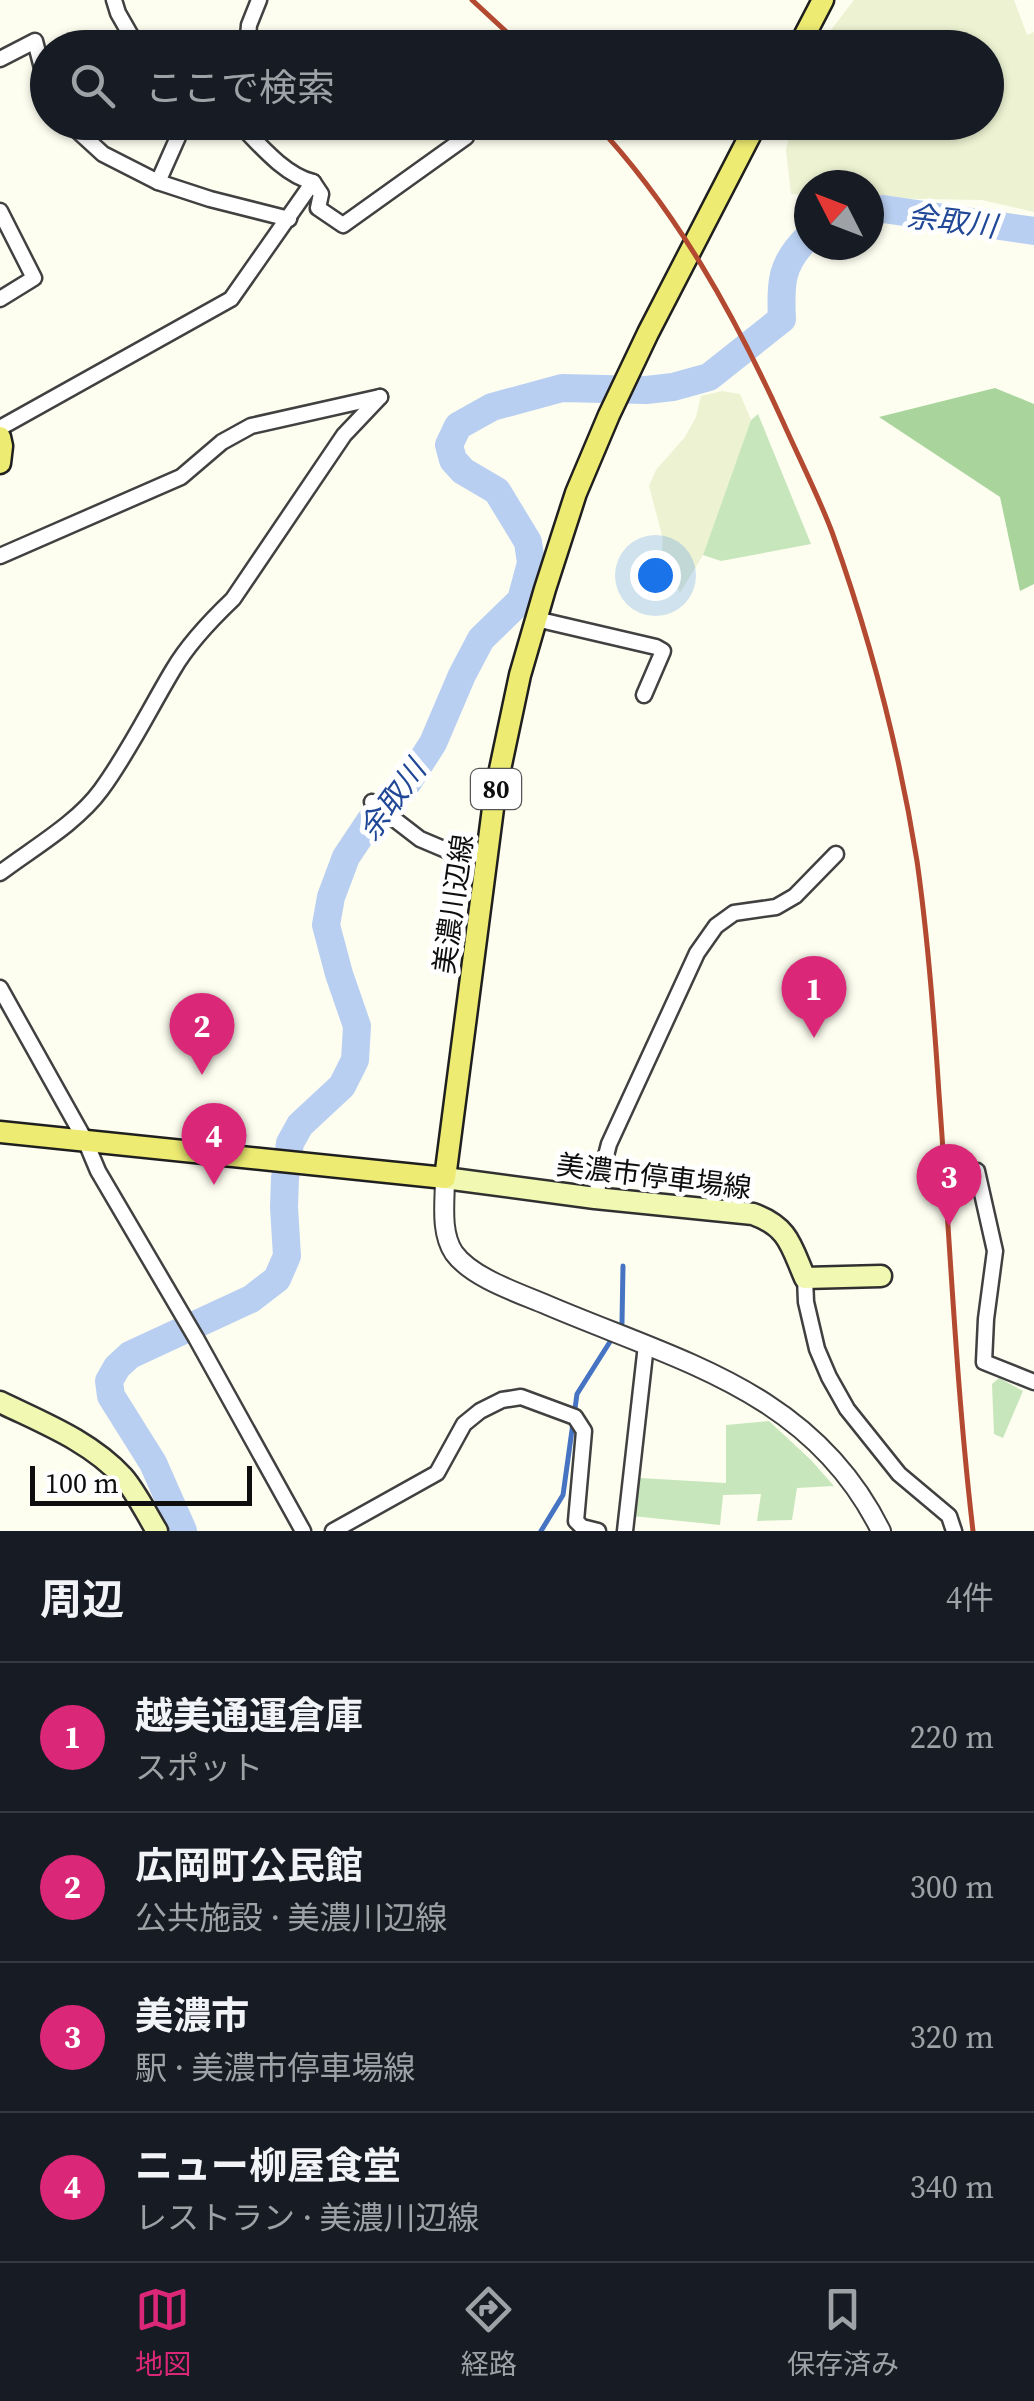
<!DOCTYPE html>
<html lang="ja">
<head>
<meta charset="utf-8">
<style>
  :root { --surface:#171b24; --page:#242831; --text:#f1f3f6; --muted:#9ea1a6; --line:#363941; --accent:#db2777 }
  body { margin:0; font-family:"Source Serif 4","Noto Sans JP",serif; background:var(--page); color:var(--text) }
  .compass { position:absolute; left:794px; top:170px; width:90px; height:90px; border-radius:50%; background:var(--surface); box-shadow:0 2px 8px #0004; rotate:312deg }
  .scale { position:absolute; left:30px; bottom:25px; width:222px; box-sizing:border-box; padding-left:10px; border:5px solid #0e0e0e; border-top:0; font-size:28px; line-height:35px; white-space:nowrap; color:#0e0e0e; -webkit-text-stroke:8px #fff; paint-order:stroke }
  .you { position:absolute; left:655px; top:575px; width:35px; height:35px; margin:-25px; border:8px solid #fff; border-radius:50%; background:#1a73e8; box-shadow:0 0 0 15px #1a73e833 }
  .badge { display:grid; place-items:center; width:65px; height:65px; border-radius:50%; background:var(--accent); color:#fff; font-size:32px; font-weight:700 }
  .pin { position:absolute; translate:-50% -82px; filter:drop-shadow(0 2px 5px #0008) }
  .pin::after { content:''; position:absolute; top:52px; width:35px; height:30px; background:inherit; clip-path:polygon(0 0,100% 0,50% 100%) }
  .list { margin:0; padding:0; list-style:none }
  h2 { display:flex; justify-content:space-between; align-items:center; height:130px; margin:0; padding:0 40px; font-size:42px }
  h2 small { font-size:32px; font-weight:400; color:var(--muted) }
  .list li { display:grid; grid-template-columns:65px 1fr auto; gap:30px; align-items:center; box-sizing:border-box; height:150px; padding:0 40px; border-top:2px solid var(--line) }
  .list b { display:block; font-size:38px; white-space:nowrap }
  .list p { margin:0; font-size:32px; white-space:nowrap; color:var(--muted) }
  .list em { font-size:32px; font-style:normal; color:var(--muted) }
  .icon { flex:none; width:55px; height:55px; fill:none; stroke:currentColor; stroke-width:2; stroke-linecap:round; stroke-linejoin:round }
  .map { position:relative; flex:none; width:1034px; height:1531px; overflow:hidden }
  .search { position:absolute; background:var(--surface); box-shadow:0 2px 8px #0004; left:30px; right:30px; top:30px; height:110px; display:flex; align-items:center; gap:25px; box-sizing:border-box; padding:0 35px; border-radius:55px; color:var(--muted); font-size:38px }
  .sheet { height:730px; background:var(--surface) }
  nav { display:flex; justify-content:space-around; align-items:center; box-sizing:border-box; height:140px; border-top:2px solid var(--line); background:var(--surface); font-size:28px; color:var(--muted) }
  nav a { display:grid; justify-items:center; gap:5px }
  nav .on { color:var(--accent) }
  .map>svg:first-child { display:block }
  .farmland { fill:#edf2d2 }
  .green { fill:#c8e6bc }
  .forest { fill:#a9d59d }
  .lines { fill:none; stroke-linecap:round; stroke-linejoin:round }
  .stream { stroke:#4674c2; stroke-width:5 }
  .river { stroke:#b9cff1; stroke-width:28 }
  .minor-casing { stroke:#414141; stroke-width:19 }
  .tertiary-casing { stroke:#414141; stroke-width:22 }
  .secondary-casing { stroke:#303030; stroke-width:25 }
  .primary-casing { stroke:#1f1f1f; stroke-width:25 }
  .minor { stroke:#fff; stroke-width:14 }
  .tertiary { stroke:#fff; stroke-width:18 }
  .secondary { stroke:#f0f8b1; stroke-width:20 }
  .primary { stroke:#edeb71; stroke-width:20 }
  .rail { stroke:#b34931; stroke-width:5 }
  .labels { text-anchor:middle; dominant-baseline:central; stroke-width:10; stroke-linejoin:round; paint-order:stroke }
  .shield { fill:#fff; stroke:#565656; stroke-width:2.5 }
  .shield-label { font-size:25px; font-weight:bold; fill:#0e0e0e }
  .street-label { font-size:28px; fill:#0e0e0e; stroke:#fff }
  .water-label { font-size:30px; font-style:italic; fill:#214896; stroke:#fff }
</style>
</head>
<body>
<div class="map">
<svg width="1034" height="1531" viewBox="0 0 1034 1531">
  <rect width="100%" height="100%" fill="#fdfef0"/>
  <g class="farmland">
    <polygon points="854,0 1014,0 1027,35 1034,32 1034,212 982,200 869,198 869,185 809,185 809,195 791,194 786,150 792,123 986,122 986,48 818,47"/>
    <polygon points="722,391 740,394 751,420 703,555 680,593 661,557 663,539 649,486 656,470 685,437 696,417 701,396"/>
  </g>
  <g class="green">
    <polygon points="758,414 811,544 721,561 703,555 751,420"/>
    <polygon points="999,1378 1023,1391 1003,1438 994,1434 992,1384"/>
    <polygon points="769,1421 811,1460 834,1486 797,1488 792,1520 757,1521 761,1494 723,1495 720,1525 632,1516 640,1478 726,1483 726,1425"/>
  </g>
  <polygon class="forest" points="995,388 1034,404 1034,584 1020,591 1000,497 879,417"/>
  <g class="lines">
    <g class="stream">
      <polyline points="619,1328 622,1323 623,1266"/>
      <polyline points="541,1531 563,1495 577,1394 613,1337"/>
    </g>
    <g class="river">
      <polyline points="869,211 883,209 1034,231"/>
      <path d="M 183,1531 L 153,1463 L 111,1396 L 109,1381 L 117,1367 L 130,1355 L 251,1299 L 277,1279 L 287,1256 L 284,1207 L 285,1178 L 290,1143 L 300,1125 L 342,1086 L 355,1060 L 357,1026 L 339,974 L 326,925 L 331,897 L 346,857 L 370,821 L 408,782 L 433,743 L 462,675 L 481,639 L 521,600 L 531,563 L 528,542 L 497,491 L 463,471 L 453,460 L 449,445 L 458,426 L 492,407 L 562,388 L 646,390 L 673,387 L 709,377 L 782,319 C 780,282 781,263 809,236"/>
    </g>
    <g class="minor-casing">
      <g id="minor">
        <polyline points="114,0 118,13 138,48"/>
        <polyline points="247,48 249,25 259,0"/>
        <polyline points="0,59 35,41 48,91"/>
        <polyline points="68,122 103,154 158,182"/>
        <polyline points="177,122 178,137 158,182 210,199 289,219"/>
        <path d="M 247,122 L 248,133 C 265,151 288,176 313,182"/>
        <polyline points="0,211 34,278 0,299"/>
        <polyline points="0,428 231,299 313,182 321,194 318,208 343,225 466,137"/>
        <polyline points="0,556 181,477 222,442 251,426 380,397"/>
        <polyline points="536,619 656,647 663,651 644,695"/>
        <polyline points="372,802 420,839 446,850 487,855"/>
        <path d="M 0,873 C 33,848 77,823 101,790 C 129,752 149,710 173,670 C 188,644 211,620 233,599 L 344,435 L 380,397"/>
        <polyline points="0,988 85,1140 98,1171 196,1338 303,1531"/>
        <polyline points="977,1171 995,1251 986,1319 984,1362 1034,1382"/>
        <polyline points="595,1198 609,1144 697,953 716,926 734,913 776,907 795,896 836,854"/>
        <polyline points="805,1278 806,1302 817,1349 829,1377 847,1409 899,1474 949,1516 954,1531"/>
        <polyline points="333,1531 437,1473 464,1424 480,1411 502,1400 521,1397 575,1417 584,1431 576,1521 582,1527 598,1531"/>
        <polyline points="625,1531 646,1345"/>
      </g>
    </g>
    <g class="tertiary-casing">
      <path id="tertiary" d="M 445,1178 C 445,1202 440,1232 454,1253 C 472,1278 519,1293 547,1305 C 678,1361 812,1391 881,1531"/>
    </g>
    <g class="secondary-casing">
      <g id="secondary">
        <path d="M 445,1178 L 595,1198 L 753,1214 C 789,1227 791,1246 805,1278 L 881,1276"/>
        <path d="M 0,1402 C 43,1423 90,1441 123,1477 C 136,1492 146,1513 157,1531"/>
      </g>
    </g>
    <g class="primary-casing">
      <g id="primary">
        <polyline points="798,48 823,0"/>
        <polyline points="0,437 2,446 0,463"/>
        <polyline points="0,1132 445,1178 495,793 520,675 545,589 576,493 609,415 648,333 757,122"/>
      </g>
    </g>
    <use href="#minor" class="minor"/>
    <use href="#tertiary" class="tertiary"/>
    <use href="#secondary" class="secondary"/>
    <use href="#primary" class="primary"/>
    <g class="rail">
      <polyline points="472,0 524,48"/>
      <path d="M 594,122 C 676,209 734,314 783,422 C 799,458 818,495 832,532 C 870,638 899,749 917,861 C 928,938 934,1016 939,1094 C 950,1240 956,1386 973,1531"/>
    </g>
  </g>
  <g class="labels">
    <rect class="shield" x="471" y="769" width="50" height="40" rx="8"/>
    <g class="shield-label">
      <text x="496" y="789">80</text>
    </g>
    <g class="street-label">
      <text transform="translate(453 904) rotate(-82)">美濃川辺線</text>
      <text transform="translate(654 1176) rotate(7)">美濃市停車場線</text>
    </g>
    <g class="water-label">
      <text transform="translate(952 221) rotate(7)">余取川</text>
      <text transform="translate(392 800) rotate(-54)">余取川</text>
    </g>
  </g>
</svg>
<svg class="compass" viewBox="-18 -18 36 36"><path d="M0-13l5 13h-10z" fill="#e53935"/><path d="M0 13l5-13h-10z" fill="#9ea1a6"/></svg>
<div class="scale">100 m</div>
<div class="you"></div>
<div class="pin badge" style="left:814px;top:1038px">1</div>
<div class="pin badge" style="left:202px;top:1075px">2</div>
<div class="pin badge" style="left:949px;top:1226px">3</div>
<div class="pin badge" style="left:214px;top:1185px">4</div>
<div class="search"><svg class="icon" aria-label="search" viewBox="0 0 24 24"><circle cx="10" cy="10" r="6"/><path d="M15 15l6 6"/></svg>ここで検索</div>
</div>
<section class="sheet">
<h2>周辺<small>4件</small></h2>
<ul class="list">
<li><span class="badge">1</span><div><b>越美通運倉庫</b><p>スポット</p></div><em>220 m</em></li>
<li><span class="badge">2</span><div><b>広岡町公民館</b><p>公共施設 · 美濃川辺線</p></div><em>300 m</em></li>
<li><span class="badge">3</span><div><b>美濃市</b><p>駅 · 美濃市停車場線</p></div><em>320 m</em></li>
<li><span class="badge">4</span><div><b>ニュー柳屋食堂</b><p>レストラン · 美濃川辺線</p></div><em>340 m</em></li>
</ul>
</section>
<nav>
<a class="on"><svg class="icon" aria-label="map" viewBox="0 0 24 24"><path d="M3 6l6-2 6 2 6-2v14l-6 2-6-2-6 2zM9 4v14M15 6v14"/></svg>地図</a>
<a><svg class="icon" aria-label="directions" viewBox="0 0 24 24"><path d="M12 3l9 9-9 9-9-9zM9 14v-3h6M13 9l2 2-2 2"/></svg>経路</a>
<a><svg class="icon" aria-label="saved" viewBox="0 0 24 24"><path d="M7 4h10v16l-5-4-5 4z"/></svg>保存済み</a>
</nav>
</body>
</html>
